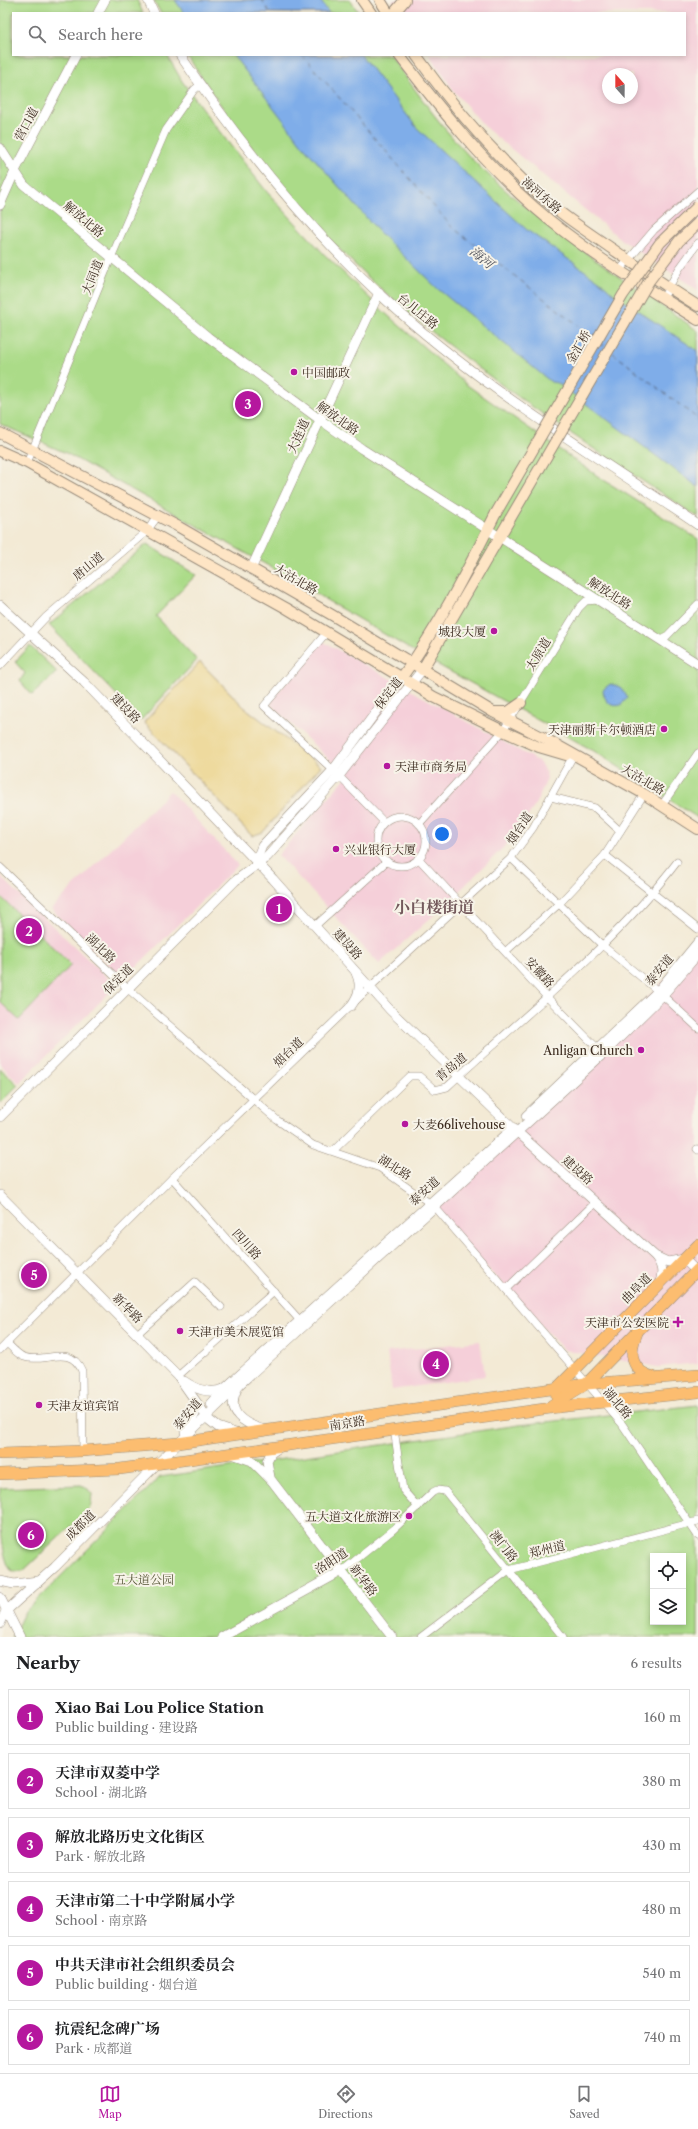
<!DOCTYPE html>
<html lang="en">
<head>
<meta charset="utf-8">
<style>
  :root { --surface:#fff; --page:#f6f6f6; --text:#202124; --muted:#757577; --line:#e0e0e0; --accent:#b5179e }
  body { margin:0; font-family:"Libre Caslon Text","Noto Serif SC",serif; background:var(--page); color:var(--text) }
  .controls { position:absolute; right:12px; bottom:12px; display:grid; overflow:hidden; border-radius:0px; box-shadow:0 2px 6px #0003 }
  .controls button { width:36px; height:36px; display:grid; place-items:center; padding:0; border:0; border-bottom:1px solid var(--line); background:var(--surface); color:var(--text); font:20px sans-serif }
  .compass { position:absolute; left:602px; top:68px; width:36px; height:36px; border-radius:50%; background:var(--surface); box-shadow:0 2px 6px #0003; rotate:339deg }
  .you { position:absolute; left:442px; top:834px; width:14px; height:14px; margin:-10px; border:3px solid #fff; border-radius:50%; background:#1a73e8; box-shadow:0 0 0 6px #1a73e833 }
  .badge { display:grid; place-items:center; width:26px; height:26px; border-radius:50%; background:var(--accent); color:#fff; font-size:13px; font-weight:700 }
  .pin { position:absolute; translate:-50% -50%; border:2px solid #fff; box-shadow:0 1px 4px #0006 }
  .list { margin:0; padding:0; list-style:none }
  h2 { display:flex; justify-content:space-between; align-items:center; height:52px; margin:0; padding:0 16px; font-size:17px }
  h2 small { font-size:13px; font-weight:400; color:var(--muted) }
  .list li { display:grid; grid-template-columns:26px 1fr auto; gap:12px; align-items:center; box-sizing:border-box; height:56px; margin:0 8px 8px; padding:0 8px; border:1px solid var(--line); border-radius:0px }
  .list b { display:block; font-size:15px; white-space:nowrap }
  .list p { margin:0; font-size:13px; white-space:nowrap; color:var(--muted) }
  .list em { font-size:13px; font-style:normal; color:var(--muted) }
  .icon { flex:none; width:22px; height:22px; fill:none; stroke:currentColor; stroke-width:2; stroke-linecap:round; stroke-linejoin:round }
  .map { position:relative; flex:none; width:698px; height:1637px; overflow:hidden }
  .search { position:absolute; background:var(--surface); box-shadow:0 2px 6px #0003; left:12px; right:12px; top:12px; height:44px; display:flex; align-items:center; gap:10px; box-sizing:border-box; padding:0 14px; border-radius:0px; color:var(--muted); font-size:15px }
  .sheet { height:436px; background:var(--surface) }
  nav { display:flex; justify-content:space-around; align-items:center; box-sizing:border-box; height:56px; border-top:1px solid var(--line); background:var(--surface); font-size:11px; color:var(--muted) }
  nav a { display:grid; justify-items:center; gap:2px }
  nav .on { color:var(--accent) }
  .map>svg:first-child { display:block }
  .built { fill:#f5cfd9; fill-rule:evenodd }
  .green { fill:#abdb88; stroke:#738253; fill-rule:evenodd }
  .sand { fill:#eeda9e; stroke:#94825e }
  .water { fill:#7fade9; stroke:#5d6c84 }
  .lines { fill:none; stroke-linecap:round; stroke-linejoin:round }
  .ferry { stroke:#4f515b; stroke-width:1; stroke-dasharray:5 4; stroke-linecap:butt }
  .minor-casing { stroke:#978a7a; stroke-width:8 }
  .tertiary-casing { stroke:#978a7a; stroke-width:10 }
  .secondary-casing { stroke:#978a7a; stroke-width:12 }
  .primary-casing { stroke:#978a7a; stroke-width:12 }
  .minor { stroke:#fff; stroke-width:7 }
  .tertiary { stroke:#fff; stroke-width:9 }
  .secondary { stroke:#fee5c5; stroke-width:10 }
  .primary { stroke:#fcbd6f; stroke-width:11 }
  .secondary-bridge-casing { stroke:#978a7a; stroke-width:12; stroke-linecap:butt }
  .secondary-bridge { stroke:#fee5c5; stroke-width:10 }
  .poi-dot { fill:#b5179e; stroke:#f7f3e8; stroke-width:1.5 }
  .labels { text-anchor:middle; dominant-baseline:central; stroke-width:4; stroke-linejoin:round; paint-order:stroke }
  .street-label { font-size:12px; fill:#3b2a1e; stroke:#f7f3e8 }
  .poi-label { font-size:12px; fill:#3b2a1e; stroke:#f7f3e8; text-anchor:start }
  .park-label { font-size:12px; fill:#575638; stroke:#f7f3e8 }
  .water-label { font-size:13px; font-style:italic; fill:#4f515b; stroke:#f7f3e8 }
  .district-label { font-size:16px; font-weight:bold; fill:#73595c; stroke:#f7f3e8 }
</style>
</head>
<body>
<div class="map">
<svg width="698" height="1637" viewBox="0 0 698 1637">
  <rect width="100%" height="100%" fill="#f7f3e8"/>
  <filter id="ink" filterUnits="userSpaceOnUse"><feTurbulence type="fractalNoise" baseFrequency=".025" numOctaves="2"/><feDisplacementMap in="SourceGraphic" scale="8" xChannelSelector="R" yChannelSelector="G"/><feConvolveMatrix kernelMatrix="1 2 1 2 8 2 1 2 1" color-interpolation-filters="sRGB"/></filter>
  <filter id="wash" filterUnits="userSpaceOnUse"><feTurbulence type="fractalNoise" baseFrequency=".012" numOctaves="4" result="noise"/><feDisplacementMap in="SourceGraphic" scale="16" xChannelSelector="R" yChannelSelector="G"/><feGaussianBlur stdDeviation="0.9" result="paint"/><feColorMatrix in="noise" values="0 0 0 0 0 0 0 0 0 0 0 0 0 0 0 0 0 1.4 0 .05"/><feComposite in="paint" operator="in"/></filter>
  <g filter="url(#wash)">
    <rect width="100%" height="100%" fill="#f3ead5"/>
    <g class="built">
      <path d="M 392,0 L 698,0 L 698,290 L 623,241 L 487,129 L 454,91 L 430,55 L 685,55 L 685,13 L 401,13 ZM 608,74 L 632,74 L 632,98 L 608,98 Z"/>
      <polygon points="322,641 538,761 545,770 547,779 534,807 513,838 444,906 379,964 278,855 347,776 269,703"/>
      <polygon points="170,791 238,865 124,979 51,909"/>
      <polygon points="0,876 116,986 19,1083 0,1064"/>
      <polygon points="698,946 698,1363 658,1367 564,1350 430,1207 524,1123"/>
      <polygon points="480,1341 485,1376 392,1390 387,1352"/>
    </g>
    <g class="green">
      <polygon points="0,0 137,0 143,13 13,13 13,55 167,55 182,81 209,118 267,192 324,254 384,312 467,385 599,477 698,539 698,818 594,751 413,651 267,565 66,453 0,424"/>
      <polygon points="153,0 350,0 359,13 161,13"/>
      <path d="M 187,55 L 390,55 C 419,95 447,136 483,170 C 548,231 625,279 698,331 L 698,517 C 589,446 478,375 380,288 C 308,224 239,136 187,55 Z"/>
      <polygon points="147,544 196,575 156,616 197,660 141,720 49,625"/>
      <polygon points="30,646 57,672 32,695 20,681 25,673 15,662"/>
      <polygon points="0,896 71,965 19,1020 0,1002"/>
      <polygon points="0,1068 18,1085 0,1103"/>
      <path d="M 698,1405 L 698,1637 L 12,1637 L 24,1613 L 160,1477 L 519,1425 ZM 653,1556 L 683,1556 L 683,1622 L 653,1622 Z"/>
      <path d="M 81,1485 L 86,1487 L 92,1494 L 91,1504 L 89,1509 L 23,1571 C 20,1571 14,1572 11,1570 C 0,1557 0,1508 0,1488 Z"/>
    </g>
    <polygon class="sand" points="200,662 244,707 321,766 263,832 252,836 144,722"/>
    <g class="water">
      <polygon points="175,0 320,0 329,13 184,13"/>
      <polygon points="233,55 361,55 417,128 527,230 602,283 616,296 698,351 698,487 558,383 551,382 439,290 380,233 304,147"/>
      <path d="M 610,684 L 620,687 L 628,697 L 621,705 C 610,708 604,700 603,690 Z"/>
    </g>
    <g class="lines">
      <g class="ferry">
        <polyline points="262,0 270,13"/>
        <polyline points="302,55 452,227 593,337"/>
        <polyline points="600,343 606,347"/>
        <polyline points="613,353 698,419"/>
      </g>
    </g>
  </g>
  <g filter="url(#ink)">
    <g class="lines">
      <g class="minor-casing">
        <g id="minor">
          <polyline points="619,271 654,230 698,191"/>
          <polyline points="663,298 679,269 698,243"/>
          <polyline points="27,463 111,258 166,130 194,90 200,85"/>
          <polyline points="327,632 264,706 333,770 384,822"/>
          <polyline points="663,640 698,604"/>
          <polyline points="0,666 46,617 147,531 158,516"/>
          <polyline points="551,797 595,808 620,831"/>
          <polyline points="662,805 698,753"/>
          <circle cx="401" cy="841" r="25"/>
          <polyline points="419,824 503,731 579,608 586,601 598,600"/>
          <polyline points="605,855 698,929"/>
          <polyline points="418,858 546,996 601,1052"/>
          <polyline points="511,858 602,945 658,991 698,1028"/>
          <polyline points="0,867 127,988 277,1120 313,1145 380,1168 435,1207 622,1424 698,1536"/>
          <polyline points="315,926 387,861"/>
          <polyline points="506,951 559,904 605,855 644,794"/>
          <polyline points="697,1149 698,1150"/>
          <path d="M 334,1150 L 410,1076 L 419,1076 L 435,1090 L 447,1087 C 525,1014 613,946 677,862"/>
          <polyline points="172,1178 303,1324"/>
          <polyline points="506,1289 596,1202"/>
          <polyline points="137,1334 195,1282 221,1307"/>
          <path d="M 7,1343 C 12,1348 18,1355 24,1357 C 45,1364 70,1343 82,1371 L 83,1451"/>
          <polyline points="0,1350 172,1178 370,987 511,858 533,828 573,756"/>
          <polyline points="178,1376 274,1291"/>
          <polyline points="394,1429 403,1490 418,1507"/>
          <polyline points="342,1571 394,1529 433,1492 437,1490 445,1491 563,1637"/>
          <polyline points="421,1637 509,1570 698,1521"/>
        </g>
      </g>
      <g class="tertiary-casing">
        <g id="tertiary">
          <polyline points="148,0 154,13"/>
          <polyline points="98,13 105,0"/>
          <path d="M 180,55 C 240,144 308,229 387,301 C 482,388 592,453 698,525"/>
          <polyline points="0,148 24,185 208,337 319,419 362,449 698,664"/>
          <polyline points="0,205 15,171 76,55"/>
          <polyline points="251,569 379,293"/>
          <polyline points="0,605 84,682 146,746 273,879 390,1010 513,1128 655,1256 668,1262 684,1259 696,1271"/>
          <polyline points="258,863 258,856 262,846 333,770 402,677"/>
          <path d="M 351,1006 C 359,995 362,986 356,973"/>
          <polyline points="526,1116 658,991 698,942"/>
          <polyline points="0,1117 235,881 267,857 339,776 422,670"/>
          <polyline points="0,1195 178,1376 209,1420 218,1427 238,1434"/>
          <path d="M 656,1257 C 662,1266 664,1273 659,1284"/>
          <path d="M 184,1381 C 197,1390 209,1394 224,1389"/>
          <path d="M 237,1389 C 225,1413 244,1424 265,1430"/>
          <polyline points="211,1404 224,1389 509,1132"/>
          <polyline points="185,1432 195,1414 196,1404"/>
          <polyline points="232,1454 252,1461 272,1481 392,1637"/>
          <polyline points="270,1477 267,1461 271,1453 280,1447"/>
          <polyline points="0,1581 14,1584 38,1581"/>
          <polyline points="0,1597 20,1637"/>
          <polyline points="0,1624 6,1611 55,1567 156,1465 240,1384 603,1054 663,995 698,954"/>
          <polyline points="222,1637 342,1571"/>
        </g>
      </g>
      <g class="secondary-casing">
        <g id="secondary">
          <polyline points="362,0 371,13"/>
          <polyline points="380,0 388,13"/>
          <polyline points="394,13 405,0"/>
          <path d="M 399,55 C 440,109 483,162 534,207 C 584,251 642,285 698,320"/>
          <path d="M 416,55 C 449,101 487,146 528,185 C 552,208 580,227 608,246 C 637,266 667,287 698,306"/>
          <polyline points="0,433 179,527 332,615 493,712 546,739 644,794 698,829"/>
          <polyline points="0,451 27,463 286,608 434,697 503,731 539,747 566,755"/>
          <polyline points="422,670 510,519"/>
          <path d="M 402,677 C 439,626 468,569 496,513"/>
          <polyline points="495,712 508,712 521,703"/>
        </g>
      </g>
      <g class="primary-casing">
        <g id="primary">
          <path d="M 637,1333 C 628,1353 631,1372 654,1377"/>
          <polyline points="552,1405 586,1384 698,1269"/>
          <polyline points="558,1407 556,1389 698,1245"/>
          <polyline points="0,1454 83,1451 178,1443 586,1384 698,1375"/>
          <polyline points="0,1474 120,1469 558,1407 698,1392"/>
        </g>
      </g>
      <use href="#minor" class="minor"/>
      <use href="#tertiary" class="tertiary"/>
      <use href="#secondary" class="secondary"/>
      <use href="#primary" class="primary"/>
      <g class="secondary-bridge-casing">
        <g id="secondary-bridge">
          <polyline points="496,513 623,295 660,243 698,206"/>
          <polyline points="510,519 649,281 679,241 698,223"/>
        </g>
      </g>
      <use href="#secondary-bridge" class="secondary-bridge"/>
    </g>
  </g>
  <g class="poi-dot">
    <circle cx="294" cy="372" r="4"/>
    <circle cx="494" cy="631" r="4"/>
    <circle cx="664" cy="729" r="4"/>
    <circle cx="387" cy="766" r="4"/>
    <circle cx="336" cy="849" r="4"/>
    <circle cx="641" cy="1050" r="4"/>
    <circle cx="405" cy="1124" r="4"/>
    <path d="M676 1316h4v4h4v4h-4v4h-4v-4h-4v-4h4z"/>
    <circle cx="180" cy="1331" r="4"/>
    <circle cx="39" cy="1405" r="4"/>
    <circle cx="409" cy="1516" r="4"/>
  </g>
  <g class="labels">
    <g class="street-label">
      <text transform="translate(26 124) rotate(-62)">营口道</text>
      <text transform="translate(542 195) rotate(41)">海河东路</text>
      <text transform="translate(84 219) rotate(40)">解放北路</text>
      <text transform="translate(92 277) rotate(-68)">大同道</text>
      <text transform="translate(418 311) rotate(39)">台儿庄路</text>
      <text transform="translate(578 347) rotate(-60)">金汇桥</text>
      <text transform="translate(338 418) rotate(35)">解放北路</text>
      <text transform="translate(298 436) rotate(-66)">大连道</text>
      <text transform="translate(88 566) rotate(-40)">唐山道</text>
      <text transform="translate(296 579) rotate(30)">大沽北路</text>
      <text transform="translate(610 593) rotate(32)">解放北路</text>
      <text transform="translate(538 654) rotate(-59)">太原道</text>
      <text transform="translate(388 693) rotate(-52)">保定道</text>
      <text transform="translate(126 708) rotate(46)">建设路</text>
      <text transform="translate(643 779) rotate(30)">大沽北路</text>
      <text transform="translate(519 828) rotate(-56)">烟台道</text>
      <text transform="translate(348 944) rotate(48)">建设路</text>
      <text transform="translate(101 948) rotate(44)">湖北路</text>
      <text transform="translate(659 970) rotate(-50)">泰安道</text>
      <text transform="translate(540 972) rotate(48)">安徽路</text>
      <text transform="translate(118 979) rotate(-45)">保定道</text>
      <text transform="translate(288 1052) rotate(-44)">烟台道</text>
      <text transform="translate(451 1067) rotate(-40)">青岛道</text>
      <text transform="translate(395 1167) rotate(32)">湖北路</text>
      <text transform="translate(578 1170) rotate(42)">建设路</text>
      <text transform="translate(424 1191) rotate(-42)">泰安道</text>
      <text transform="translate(247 1244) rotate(48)">四川路</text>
      <text transform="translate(636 1288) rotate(-45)">曲阜道</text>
      <text transform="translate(128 1308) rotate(45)">新华路</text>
      <text transform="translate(618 1403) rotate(49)">湖北路</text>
      <text transform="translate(187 1414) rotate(-50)">泰安道</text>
      <text transform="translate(347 1423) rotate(-9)">南京路</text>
      <text transform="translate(80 1525) rotate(-45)">成都道</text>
      <text transform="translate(504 1546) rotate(52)">澳门路</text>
      <text transform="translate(547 1549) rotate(-14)">郑州道</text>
      <text transform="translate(331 1561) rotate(-33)">洛阳道</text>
      <text transform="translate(364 1580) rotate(53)">新华路</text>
    </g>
    <g class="poi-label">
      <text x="302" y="372">中国邮政</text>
      <text x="486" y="631" text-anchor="end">城投大厦</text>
      <text x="656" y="729" text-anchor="end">天津丽斯卡尔顿酒店</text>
      <text x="395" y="766">天津市商务局</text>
      <text x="344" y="849">兴业银行大厦</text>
      <text x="633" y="1050" text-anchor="end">Anligan Church</text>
      <text x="413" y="1124">大麦66livehouse</text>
      <text x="669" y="1322" text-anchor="end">天津市公安医院</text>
      <text x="188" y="1331">天津市美术展览馆</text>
      <text x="47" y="1405">天津友谊宾馆</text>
      <text x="401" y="1516" text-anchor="end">五大道文化旅游区</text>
    </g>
    <g class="park-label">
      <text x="144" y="1579">五大道公园</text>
    </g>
    <g class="water-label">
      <text transform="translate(482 257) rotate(39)">海河</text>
    </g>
    <g class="district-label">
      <text x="434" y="907">小白楼街道</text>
    </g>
  </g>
</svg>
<div class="controls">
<button><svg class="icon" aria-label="locate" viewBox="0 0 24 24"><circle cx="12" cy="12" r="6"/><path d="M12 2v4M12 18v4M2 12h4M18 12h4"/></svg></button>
<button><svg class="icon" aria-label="layers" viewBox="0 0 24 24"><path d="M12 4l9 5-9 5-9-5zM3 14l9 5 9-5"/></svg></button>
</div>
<svg class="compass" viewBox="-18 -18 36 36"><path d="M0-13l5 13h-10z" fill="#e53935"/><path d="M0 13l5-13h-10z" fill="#757577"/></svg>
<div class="you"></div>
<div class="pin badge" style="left:279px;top:909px">1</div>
<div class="pin badge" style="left:29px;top:931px">2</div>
<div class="pin badge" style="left:248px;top:404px">3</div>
<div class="pin badge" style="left:436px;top:1364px">4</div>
<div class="pin badge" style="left:34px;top:1275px">5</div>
<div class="pin badge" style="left:31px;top:1535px">6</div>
<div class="search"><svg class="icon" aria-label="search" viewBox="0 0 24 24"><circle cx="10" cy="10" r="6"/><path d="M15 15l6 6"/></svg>Search here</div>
</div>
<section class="sheet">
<h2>Nearby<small>6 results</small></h2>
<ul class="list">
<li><span class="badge">1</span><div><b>Xiao Bai Lou Police Station</b><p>Public building · 建设路</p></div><em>160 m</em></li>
<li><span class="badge">2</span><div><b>天津市双菱中学</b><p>School · 湖北路</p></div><em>380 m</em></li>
<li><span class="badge">3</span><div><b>解放北路历史文化街区</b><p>Park · 解放北路</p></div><em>430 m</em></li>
<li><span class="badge">4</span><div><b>天津市第二十中学附属小学</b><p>School · 南京路</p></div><em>480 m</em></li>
<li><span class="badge">5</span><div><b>中共天津市社会组织委员会</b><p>Public building · 烟台道</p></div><em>540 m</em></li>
<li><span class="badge">6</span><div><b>抗震纪念碑广场</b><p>Park · 成都道</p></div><em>740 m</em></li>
</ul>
</section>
<nav>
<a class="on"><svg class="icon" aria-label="map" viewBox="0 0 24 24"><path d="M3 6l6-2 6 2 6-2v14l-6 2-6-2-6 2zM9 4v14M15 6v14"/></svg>Map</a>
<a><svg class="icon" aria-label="directions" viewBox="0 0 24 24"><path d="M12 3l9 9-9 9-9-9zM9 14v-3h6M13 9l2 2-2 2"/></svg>Directions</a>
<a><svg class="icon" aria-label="saved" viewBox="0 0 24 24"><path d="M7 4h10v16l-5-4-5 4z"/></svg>Saved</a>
</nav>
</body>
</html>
